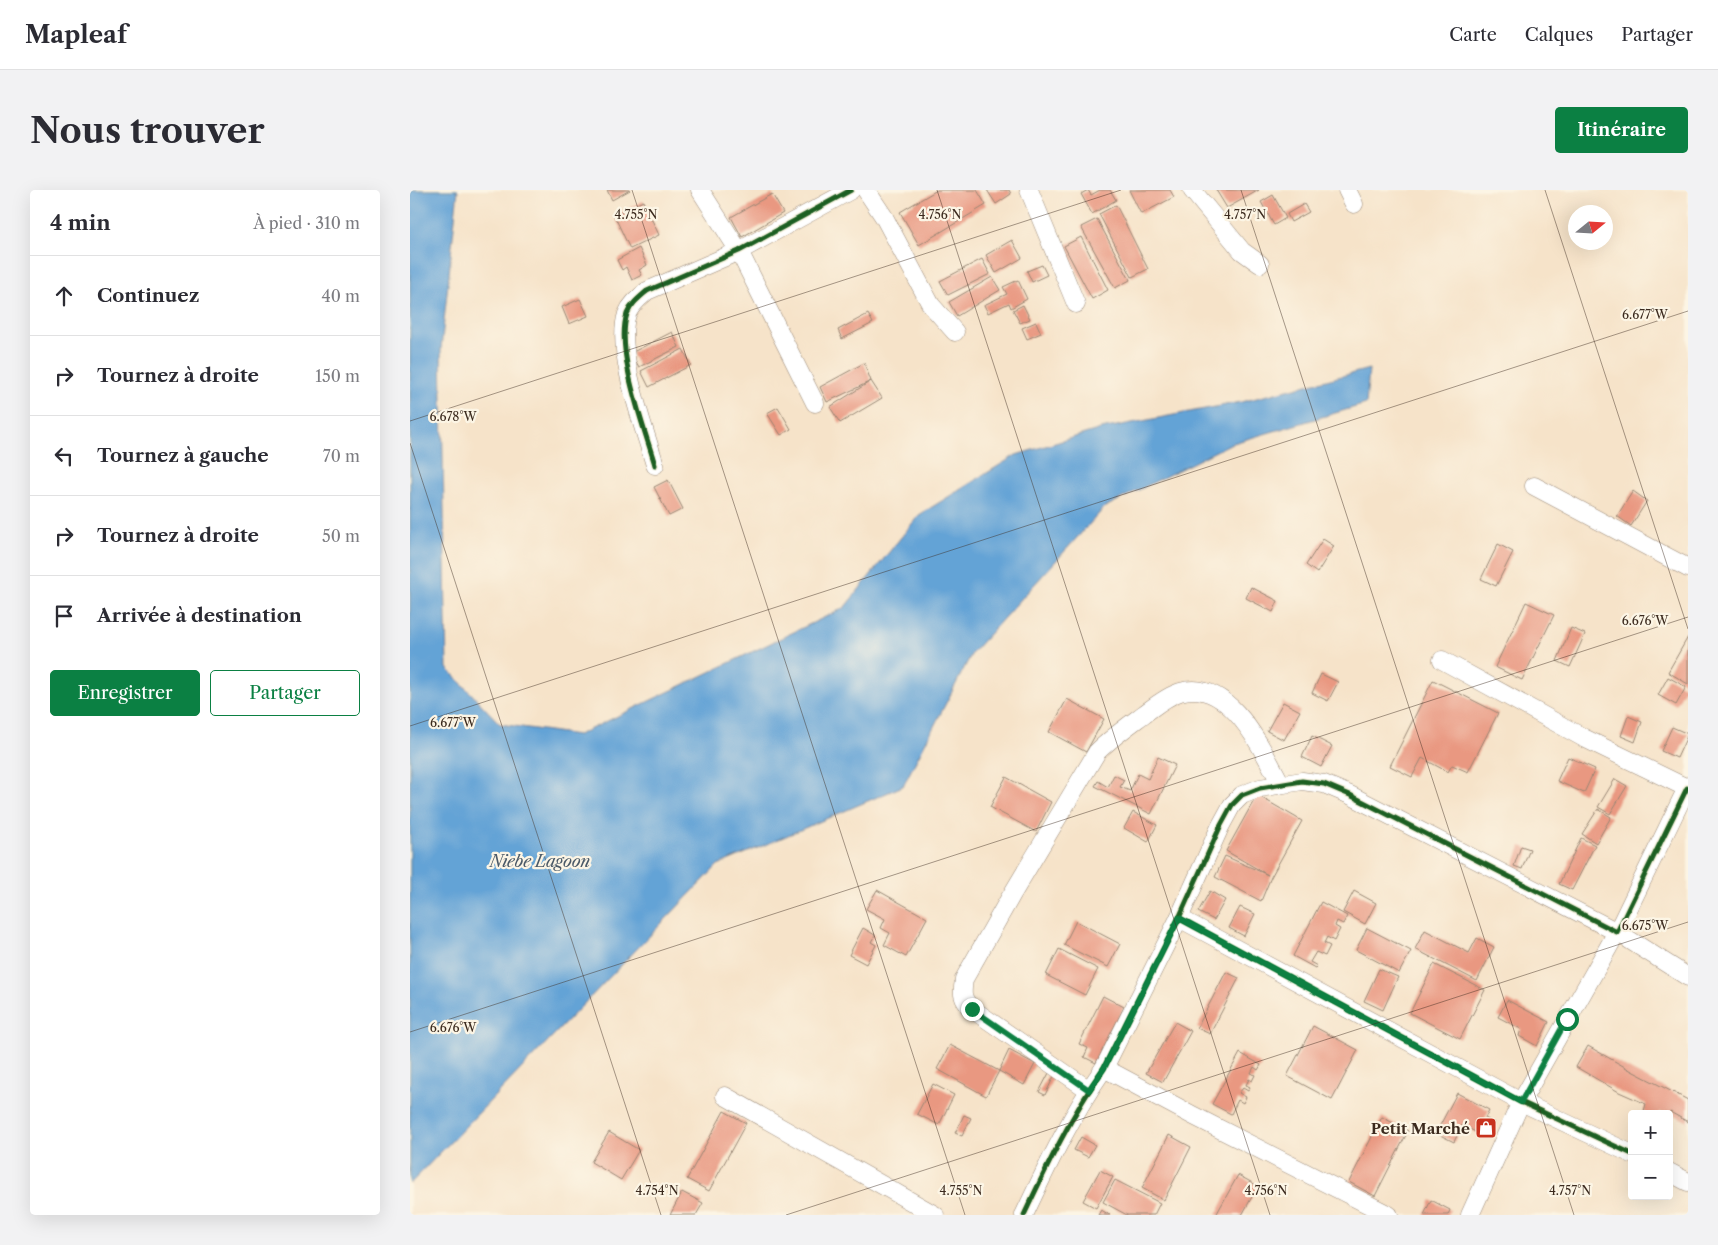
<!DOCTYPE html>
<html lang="fr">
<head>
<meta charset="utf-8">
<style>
  :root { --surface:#fff; --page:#f2f2f3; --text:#2b2b33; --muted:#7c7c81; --line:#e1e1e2; --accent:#0b8043 }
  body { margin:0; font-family:"Libre Caslon Text",serif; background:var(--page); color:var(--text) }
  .controls { position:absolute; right:15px; bottom:15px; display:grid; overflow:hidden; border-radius:5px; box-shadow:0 5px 20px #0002 }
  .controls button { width:45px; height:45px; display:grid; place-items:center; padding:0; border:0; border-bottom:1px solid var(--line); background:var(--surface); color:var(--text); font:25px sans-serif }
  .compass { position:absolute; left:1158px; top:15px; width:45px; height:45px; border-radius:50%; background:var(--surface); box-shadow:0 5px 20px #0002; rotate:72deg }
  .stop { position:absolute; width:15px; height:15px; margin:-11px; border:4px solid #0b8043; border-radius:50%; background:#fff }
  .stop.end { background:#0b8043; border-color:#fff; box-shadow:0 1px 5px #0008 }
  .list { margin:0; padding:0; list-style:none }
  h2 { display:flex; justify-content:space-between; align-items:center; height:65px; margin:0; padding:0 20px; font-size:21px }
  h2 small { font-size:16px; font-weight:400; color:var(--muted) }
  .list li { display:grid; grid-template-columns:32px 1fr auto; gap:15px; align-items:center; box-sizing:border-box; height:80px; padding:0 20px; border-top:1px solid var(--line) }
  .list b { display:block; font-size:19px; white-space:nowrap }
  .list em { font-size:16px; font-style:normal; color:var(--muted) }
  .actions { display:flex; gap:10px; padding:15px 20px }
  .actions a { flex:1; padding:11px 0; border:1px solid var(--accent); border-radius:5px; text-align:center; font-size:18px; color:var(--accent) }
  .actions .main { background:var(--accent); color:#fff }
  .icon { flex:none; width:28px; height:28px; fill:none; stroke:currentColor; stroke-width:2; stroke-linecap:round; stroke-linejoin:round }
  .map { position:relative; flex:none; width:1278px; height:1025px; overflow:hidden; border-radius:5px }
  header { display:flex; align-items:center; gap:30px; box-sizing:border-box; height:70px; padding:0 25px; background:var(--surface); border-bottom:1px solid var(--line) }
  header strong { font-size:24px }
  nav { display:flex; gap:28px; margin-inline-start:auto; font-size:18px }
  .intro { display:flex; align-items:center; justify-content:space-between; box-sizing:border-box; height:120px; padding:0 30px }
  h1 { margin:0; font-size:35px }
  .button { padding:12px 22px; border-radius:5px; background:var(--accent); color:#fff; font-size:18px; font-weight:700 }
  main { display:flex; gap:30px; padding:0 30px }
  aside { flex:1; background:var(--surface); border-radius:5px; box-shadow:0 5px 20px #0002 }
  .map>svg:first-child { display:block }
  .water { fill:#63a3d6; stroke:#4f667a }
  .building { fill:#e99881 }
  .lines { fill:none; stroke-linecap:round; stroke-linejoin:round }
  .minor-casing { stroke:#988674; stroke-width:19 }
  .minor { stroke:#fff; stroke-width:18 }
  .cycleway-casing { stroke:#fcf5e5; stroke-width:8 }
  .cycleway { stroke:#1b5e20; stroke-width:5 }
  .route { stroke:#0b8043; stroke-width:6 }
  .ticks { fill:none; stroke:#3b2a1e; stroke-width:1; stroke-opacity:0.45 }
  .labels { text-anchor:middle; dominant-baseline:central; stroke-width:4.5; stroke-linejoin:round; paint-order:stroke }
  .poi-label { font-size:15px; font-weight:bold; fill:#3b2a1e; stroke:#fcf5e5; text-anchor:end }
  .water-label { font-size:16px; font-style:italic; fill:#4b5a68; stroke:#fcf5e5 }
  .ticks-label { font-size:12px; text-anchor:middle; fill:#3b2a1e; stroke:#fcf5e5; stroke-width:4.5; stroke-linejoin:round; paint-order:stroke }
</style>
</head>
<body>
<header>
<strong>Mapleaf</strong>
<nav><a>Carte</a><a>Calques</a><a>Partager</a></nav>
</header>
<div class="intro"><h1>Nous trouver</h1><a class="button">Itinéraire</a></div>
<main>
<aside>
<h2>4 min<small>À pied · 310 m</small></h2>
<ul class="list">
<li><svg class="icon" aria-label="ahead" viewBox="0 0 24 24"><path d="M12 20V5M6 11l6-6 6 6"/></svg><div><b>Continuez</b></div><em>40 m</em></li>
<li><svg class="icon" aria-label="right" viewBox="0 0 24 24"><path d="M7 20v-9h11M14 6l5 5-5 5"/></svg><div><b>Tournez à droite</b></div><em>150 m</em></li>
<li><svg class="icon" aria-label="left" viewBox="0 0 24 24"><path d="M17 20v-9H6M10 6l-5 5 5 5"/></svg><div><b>Tournez à gauche</b></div><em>70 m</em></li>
<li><svg class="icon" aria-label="right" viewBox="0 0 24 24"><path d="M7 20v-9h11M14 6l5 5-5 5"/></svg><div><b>Tournez à droite</b></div><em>50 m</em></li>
<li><svg class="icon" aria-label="arrive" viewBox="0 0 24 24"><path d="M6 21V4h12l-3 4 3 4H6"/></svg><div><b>Arrivée à destination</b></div></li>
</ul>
<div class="actions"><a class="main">Enregistrer</a><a>Partager</a></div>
</aside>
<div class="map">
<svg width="1278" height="1025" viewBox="0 0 1278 1025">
  <rect width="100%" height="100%" fill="#fcf5e5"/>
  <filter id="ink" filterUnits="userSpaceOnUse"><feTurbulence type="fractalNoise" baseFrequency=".02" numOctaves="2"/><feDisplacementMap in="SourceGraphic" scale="10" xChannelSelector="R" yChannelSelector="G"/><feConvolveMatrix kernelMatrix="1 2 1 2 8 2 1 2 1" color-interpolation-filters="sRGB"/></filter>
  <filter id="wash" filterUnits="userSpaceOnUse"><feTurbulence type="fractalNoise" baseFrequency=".0096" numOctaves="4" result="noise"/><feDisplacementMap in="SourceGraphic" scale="20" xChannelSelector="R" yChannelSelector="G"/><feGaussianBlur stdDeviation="1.12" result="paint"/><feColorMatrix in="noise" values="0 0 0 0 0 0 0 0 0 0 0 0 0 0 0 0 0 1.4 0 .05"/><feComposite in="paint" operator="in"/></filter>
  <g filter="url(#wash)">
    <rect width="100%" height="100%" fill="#f6e3c9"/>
    <polygon class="water" points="0,0 48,0 31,159 37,478 90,534 168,545 434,418 509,325 606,265 691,239 831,212 959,179 956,214 820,254 695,317 562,463 493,596 308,675 0,994"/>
    <g id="blocks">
      <g class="building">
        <polygon points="197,0 220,0 202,10"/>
        <polygon points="527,0 567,0 576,15 509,55 490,22"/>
        <polygon points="577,0 599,0 601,4 586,14"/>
        <polygon points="678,0 681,5 690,0 700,0 706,10 682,24 671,4"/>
        <polygon points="719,0 760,0 764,7 731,24"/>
        <polygon points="806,0 849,0 817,18"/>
        <polygon points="362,4 373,23 332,47 321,27"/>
        <polygon points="863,5 876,28 864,35 851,12"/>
        <polygon points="233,11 249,45 220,59 204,25"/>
        <polygon points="894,14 899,22 881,32 877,24"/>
        <polygon points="706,15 738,79 722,87 689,24"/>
        <polygon points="687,29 720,90 705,98 671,37"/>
        <polygon points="671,47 698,100 682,109 654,56"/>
        <polygon points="602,50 612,68 586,83 576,65"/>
        <polygon points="229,58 237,75 229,80 232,85 222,90 216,77 212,80 207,70"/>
        <polygon points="572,69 580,84 538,105 530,91"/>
        <polygon points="632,75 637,85 622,92 617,81"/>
        <polygon points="582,87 590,100 547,126 539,112"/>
        <polygon points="608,90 617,109 601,118 599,113 578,123 574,115 597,104 593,97"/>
        <polygon points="170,109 178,126 159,134 152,117"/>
        <polygon points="613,115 620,129 610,133 603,120"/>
        <polygon points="458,124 463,133 432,149 428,140"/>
        <polygon points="626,132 631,143 617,149 612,138"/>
        <polygon points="262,142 269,157 229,177 221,163"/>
        <polygon points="273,159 281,175 239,197 231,181"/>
        <polygon points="454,173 461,191 417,212 410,197"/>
        <polygon points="461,191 472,208 430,233 420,217"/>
        <polygon points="368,217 381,239 371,245 357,223"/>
        <polygon points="258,290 273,319 259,326 244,297"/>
        <polygon points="1223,301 1237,311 1221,336 1207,326"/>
        <polygon points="913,349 924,356 907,383 896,375"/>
        <polygon points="1088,354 1103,362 1086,396 1071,389"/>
        <polygon points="841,397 868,411 863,422 836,408"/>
        <polygon points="1116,412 1144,425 1112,490 1085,477"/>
        <polygon points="1161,438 1175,444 1160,477 1147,471"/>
        <polygon points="1278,447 1278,494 1258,482"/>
        <polygon points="911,484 928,492 918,511 902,503"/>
        <polygon points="1258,487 1276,497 1266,515 1248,505"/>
        <polygon points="1023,490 1088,523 1058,582 1042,575 1038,582 1012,568 1002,587 980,576"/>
        <polygon points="657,509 694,529 676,562 639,542"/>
        <polygon points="873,512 890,521 874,550 857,541"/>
        <polygon points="1218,526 1232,532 1225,552 1211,546"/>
        <polygon points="1262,537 1278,544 1267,568 1251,561"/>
        <polygon points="902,546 922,556 911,577 892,567"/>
        <polygon points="748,567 765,575 741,624 685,596 688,591 698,597 704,585 714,590 710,597 720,601 728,584 738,589"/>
        <polygon points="1158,567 1185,579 1174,603 1147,591"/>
        <polygon points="596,587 641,612 626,642 580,617"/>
        <polygon points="1205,589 1217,596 1200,624 1188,617"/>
        <polygon points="847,605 892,631 861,687 851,711 805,687 815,666 858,685 816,661"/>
        <polygon points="1188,619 1201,627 1186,653 1172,644"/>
        <polygon points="723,622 747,635 738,652 714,638"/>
        <polygon points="1171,648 1185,655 1162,700 1149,694"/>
        <polygon points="1111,656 1120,659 1112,679 1104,676"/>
        <polygon points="467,700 517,728 496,767 474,755 480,743 471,738 475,729 456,719"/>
        <polygon points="800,701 815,710 804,730 788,722"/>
        <polygon points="944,701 966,713 955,734 933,722"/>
        <polygon points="911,712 937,726 933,734 927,731 925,736 930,739 924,751 917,747 914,753 920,756 915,766 906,762 900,772 907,776 905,778 883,766"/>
        <polygon points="830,717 845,724 834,746 819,738"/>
        <polygon points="666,731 710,754 698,777 654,755"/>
        <polygon points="453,738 465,745 461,752 466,755 456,774 439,765"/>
        <polygon points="957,738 1001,761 989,783 946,760"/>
        <polygon points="1015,740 1059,763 1067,748 1084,757 1067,791 1005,759"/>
        <polygon points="649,759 688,779 675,805 636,785"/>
        <polygon points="1024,774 1075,800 1050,849 1000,823"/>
        <polygon points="969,779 988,787 973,820 954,811"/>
        <polygon points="816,782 829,788 800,844 787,838"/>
        <polygon points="693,806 714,817 686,873 674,867 678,858 669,854"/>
        <polygon points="1097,810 1139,832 1127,856 1109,846 1111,839 1088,827"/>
        <polygon points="765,832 781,841 753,892 736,883"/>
        <polygon points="903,836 948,860 922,910 877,886"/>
        <polygon points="540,855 589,881 576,906 527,879"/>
        <polygon points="1178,856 1222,881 1278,910 1278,932 1260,922 1259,924 1250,922 1250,924 1239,924 1234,921 1236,914 1209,902 1166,877"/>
        <polygon points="599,860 625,874 614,895 589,881"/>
        <polygon points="830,863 851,875 848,880 844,877 841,883 845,885 842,891 839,889 836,895 840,897 838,901 833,898 829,903 836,907 833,913 828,910 821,924 802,914"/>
        <polygon points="639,883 644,886 635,905 629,902"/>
        <polygon points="523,894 544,905 529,935 507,924"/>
        <polygon points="1047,903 1079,920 1075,928 1084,933 1077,948 1052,935 1044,952 1026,943"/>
        <polygon points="314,921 336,933 299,1001 277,989"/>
        <polygon points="554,925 561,928 552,946 545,943"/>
        <polygon points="972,927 998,941 965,1006 939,992"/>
        <polygon points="199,942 229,960 211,990 181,972"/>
        <polygon points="759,945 781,957 754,1010 732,998"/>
        <polygon points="671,947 685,955 678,967 664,960"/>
        <polygon points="690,980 703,987 686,1018 673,1011"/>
        <polygon points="828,985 848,996 832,1025 806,1025"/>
        <polygon points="705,990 750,1013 744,1025 717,1025 693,1012"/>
        <polygon points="272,1002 293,1013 286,1025 260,1025"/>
        <polygon points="1021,1010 1040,1020 1038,1025 1014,1025"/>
        <polygon points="691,1020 700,1025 688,1025"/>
      </g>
    </g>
  </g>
  <g filter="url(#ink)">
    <use href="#blocks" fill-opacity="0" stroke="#988674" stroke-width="1"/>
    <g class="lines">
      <g class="minor-casing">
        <g id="minor">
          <polyline points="290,0 329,61 405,213"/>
          <polyline points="456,0 474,27 521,115 545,142"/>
          <polyline points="619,0 666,114"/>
          <polyline points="782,0 832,61 850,74"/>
          <polyline points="937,0 944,14"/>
          <path d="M 245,275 C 234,237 205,161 217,124 C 221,114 229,108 237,101 L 329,61 L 441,0"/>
          <polyline points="1124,296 1278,378"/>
          <polyline points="1032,470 1174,548 1277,598 1278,596"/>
          <polyline points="769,728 1111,912 1222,964"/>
          <polyline points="694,878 782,925 979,1025"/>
          <path d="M 679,900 L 562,819 C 551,808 552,803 554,789 L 601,706 L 687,562 C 701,548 718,536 734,524 C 745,516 757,506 770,502 C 820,487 852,560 871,594"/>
          <polyline points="315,906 525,1025"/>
          <polyline points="1259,982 1278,992"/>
          <path d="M 614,1025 C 638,974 662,924 694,878 L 769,728 L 810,637 L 822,615 L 832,605 L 850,598 L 892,591 L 914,594 L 940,605 L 1207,742 L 1277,598"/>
          <polyline points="1060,1025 1111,912 1207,742 1278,787"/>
        </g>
      </g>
      <use href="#minor" class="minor"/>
      <g class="cycleway-casing">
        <g id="cycleway">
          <path d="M 245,275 C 234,237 205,161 217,124 C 221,114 229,108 237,101 L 329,61 L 441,0"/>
          <polyline points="769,728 1111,912 1222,964"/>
          <path d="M 614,1025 C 638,974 662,924 694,878 L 769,728 L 810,637 L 822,615 L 832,605 L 850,598 L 892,591 L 914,594 L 940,605 L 1207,742 L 1277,598"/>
        </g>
      </g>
      <use href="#cycleway" class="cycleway"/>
    </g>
  </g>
  <g class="lines" filter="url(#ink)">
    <polyline class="route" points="562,819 679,900 694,878 769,728 1111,912 1157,829"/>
  </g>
  <path class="ticks" d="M 222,0 L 555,1025M 527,0 L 860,1025M 831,0 L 1164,1025M 1135,0 L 1278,439M 0,231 L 711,0M 0,253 L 251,1025M 0,536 L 1278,121M 0,842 L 1278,427M 376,1025 L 1278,732"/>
  <defs>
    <g id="shop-square" transform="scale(1.125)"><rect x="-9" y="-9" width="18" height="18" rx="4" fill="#c8321e" stroke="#fcf5e5"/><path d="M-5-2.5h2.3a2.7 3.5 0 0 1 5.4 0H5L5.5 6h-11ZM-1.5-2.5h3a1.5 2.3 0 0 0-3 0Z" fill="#fff"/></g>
  </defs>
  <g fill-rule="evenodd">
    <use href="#shop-square" x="1076" y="938"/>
  </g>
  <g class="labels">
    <g class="poi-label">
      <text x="1060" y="938">Petit Marché</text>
    </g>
    <g class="water-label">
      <text x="130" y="671">Niebe Lagoon</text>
    </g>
  </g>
  <g class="ticks-label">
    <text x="226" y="29">4.755°N</text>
    <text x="530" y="29">4.756°N</text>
    <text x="835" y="29">4.757°N</text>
    <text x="1235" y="129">6.677°W</text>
    <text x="43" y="231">6.678°W</text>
    <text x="1235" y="435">6.676°W</text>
    <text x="43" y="537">6.677°W</text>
    <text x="1235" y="740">6.675°W</text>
    <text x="43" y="842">6.676°W</text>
    <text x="247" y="1005">4.754°N</text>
    <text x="551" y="1005">4.755°N</text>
    <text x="856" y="1005">4.756°N</text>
    <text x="1160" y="1005">4.757°N</text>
  </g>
</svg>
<div class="controls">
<button>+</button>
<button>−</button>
</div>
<svg class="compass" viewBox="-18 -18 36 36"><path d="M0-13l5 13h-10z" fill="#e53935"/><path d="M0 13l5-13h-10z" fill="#7c7c81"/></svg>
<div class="stop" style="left:1157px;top:829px"></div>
<div class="stop end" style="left:562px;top:819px"></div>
</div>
</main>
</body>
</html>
